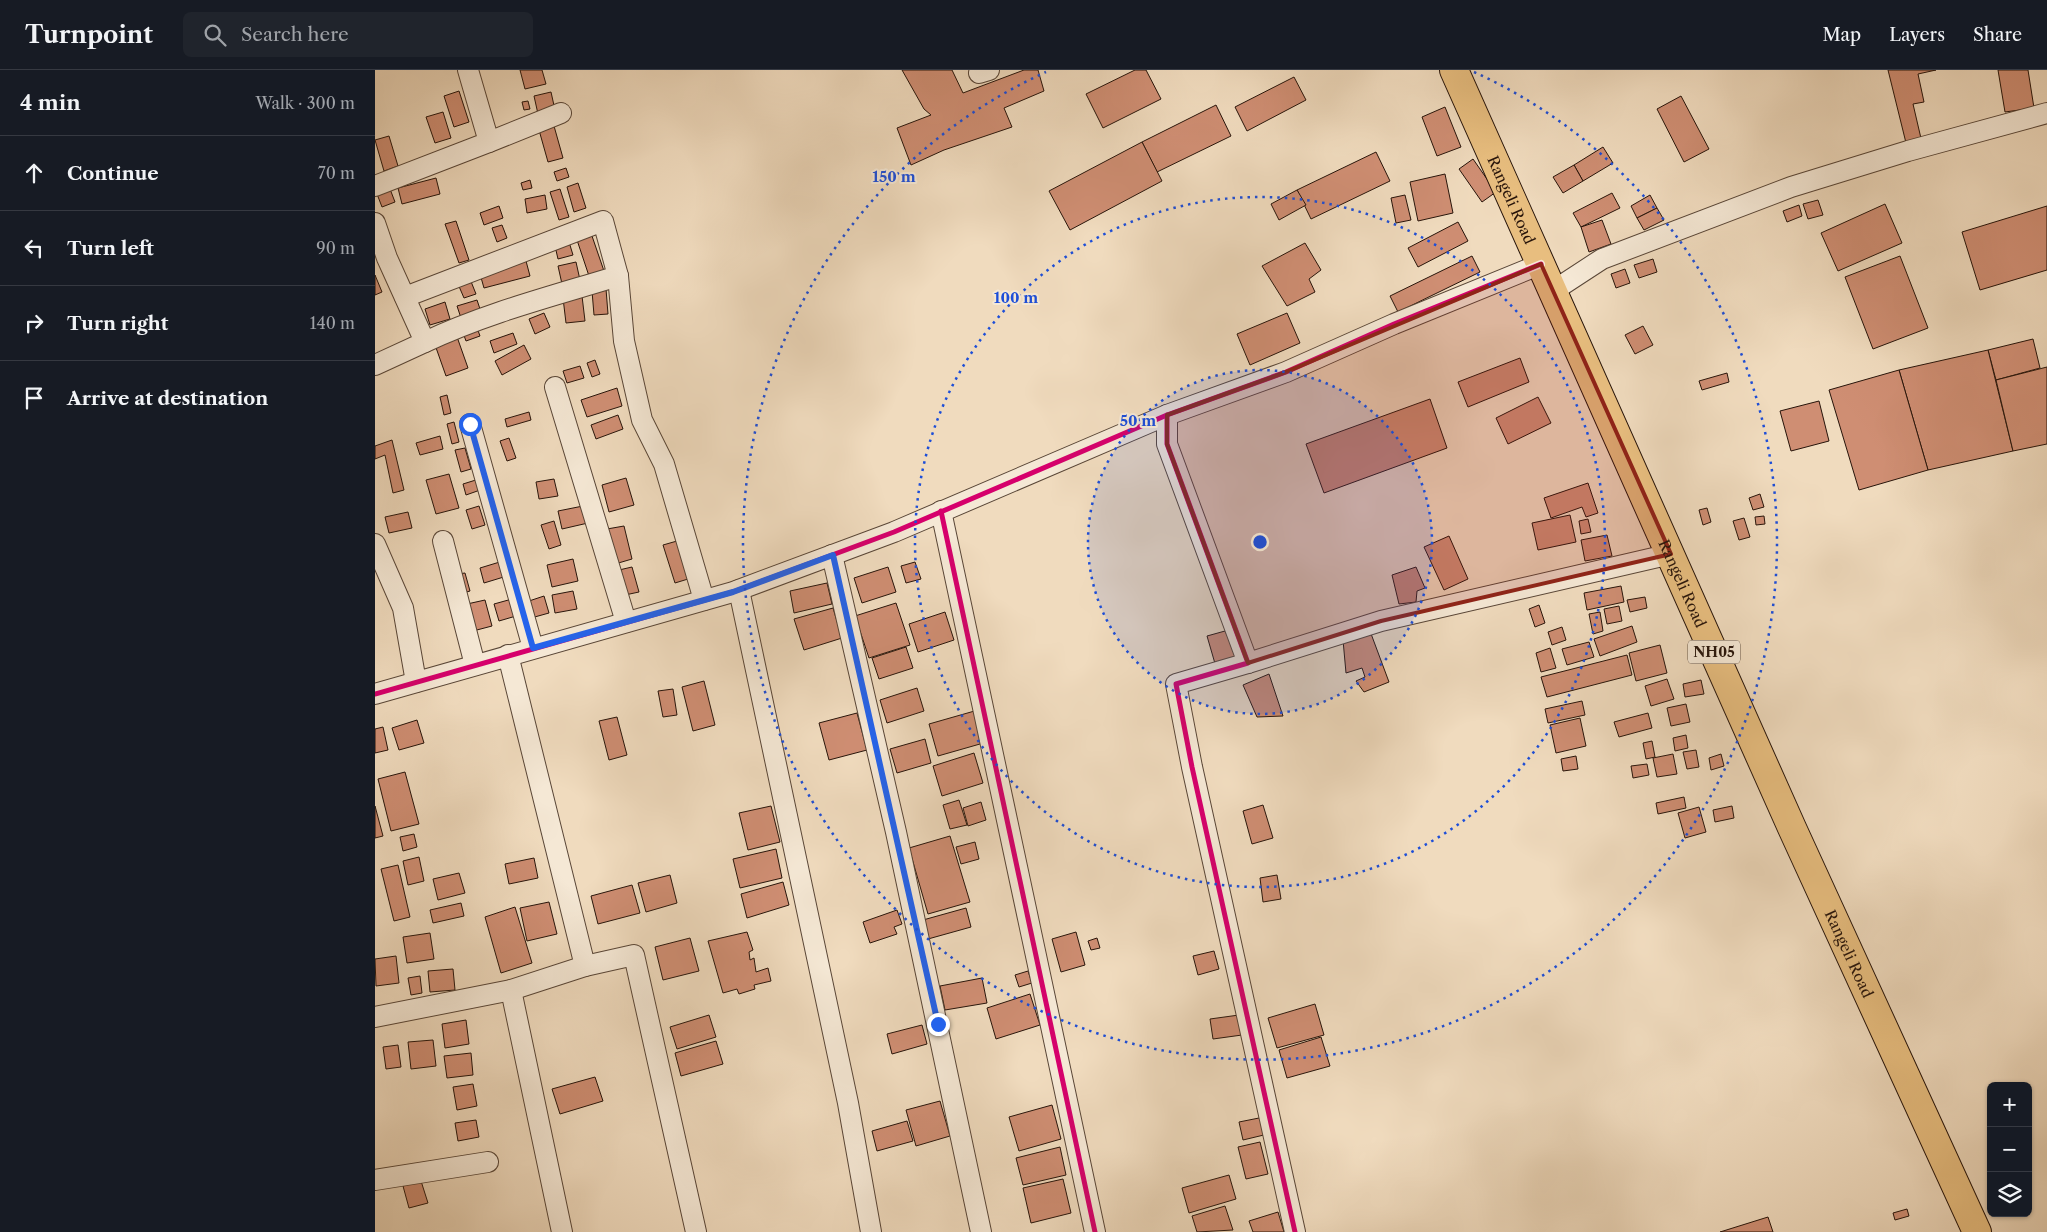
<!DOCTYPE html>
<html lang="en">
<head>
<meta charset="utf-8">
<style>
  :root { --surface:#171b24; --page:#20242c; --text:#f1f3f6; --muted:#9ea1a6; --line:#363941 }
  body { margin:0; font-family:"Libre Caslon Text",serif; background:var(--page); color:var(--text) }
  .controls { position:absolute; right:15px; bottom:15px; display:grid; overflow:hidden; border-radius:8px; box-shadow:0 1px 4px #0004 }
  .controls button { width:45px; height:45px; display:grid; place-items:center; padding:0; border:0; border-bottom:1px solid var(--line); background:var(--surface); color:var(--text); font:25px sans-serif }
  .stop { position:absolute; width:15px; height:15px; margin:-11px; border:4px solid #2563eb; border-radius:50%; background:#fff }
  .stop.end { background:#2563eb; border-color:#fff; box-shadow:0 1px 5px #0008 }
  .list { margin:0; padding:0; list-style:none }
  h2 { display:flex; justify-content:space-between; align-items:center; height:65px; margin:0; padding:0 20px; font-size:21px }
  h2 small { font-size:16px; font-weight:400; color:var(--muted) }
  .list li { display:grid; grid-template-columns:32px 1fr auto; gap:15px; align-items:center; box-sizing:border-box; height:75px; padding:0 20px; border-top:1px solid var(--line) }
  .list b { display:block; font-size:19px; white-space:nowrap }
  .list em { font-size:16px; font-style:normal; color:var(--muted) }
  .icon { flex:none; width:28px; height:28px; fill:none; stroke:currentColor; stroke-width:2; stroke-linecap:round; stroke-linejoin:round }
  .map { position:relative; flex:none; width:1672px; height:1162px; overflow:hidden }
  header { display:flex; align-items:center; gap:30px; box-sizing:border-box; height:70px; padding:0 25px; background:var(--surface); border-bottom:1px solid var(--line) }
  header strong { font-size:24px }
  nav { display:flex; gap:28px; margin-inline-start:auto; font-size:18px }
  .search { width:350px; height:45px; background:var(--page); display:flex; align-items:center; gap:12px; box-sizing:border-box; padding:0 18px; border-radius:8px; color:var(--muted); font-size:19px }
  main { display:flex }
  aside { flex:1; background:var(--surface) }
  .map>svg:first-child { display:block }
  .building { fill:#cf8e73; stroke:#27140a }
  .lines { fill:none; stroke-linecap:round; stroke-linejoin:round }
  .minor-casing { stroke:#594637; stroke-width:22 }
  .primary-casing { stroke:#27140a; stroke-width:30 }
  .minor { stroke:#f5e8d5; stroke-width:20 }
  .primary { stroke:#e8be7f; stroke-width:28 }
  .cycleway-casing { stroke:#f5e8d5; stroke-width:8 }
  .cycleway { stroke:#d6006c; stroke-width:5 }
  .route { stroke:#2563eb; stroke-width:6 }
  .marked { fill:#8f2418; fill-opacity:0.2; stroke:#8f2418; stroke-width:4; stroke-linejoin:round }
  .ring { fill:none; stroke:#1d4ed8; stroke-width:2.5; stroke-dasharray:2.5 5 }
  .labels { text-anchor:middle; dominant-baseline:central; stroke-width:4; stroke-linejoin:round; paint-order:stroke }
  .shield { fill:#f5e8d5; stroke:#655447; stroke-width:1 }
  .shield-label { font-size:14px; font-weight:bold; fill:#27140a }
  .street-label { font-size:15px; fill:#27140a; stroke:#f5e8d5 }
  .centre { fill:#1d4ed8; stroke:#f5e8d5; stroke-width:2.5 }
  .ring-label { font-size:15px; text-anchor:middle; font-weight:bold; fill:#1d4ed8; stroke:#f5e8d5; stroke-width:4; stroke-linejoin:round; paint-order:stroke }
</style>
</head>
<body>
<header>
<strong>Turnpoint</strong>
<div class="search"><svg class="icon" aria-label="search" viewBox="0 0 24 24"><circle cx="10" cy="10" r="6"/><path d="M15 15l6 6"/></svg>Search here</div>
<nav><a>Map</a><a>Layers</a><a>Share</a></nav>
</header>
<main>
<aside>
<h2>4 min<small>Walk · 300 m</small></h2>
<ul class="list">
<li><svg class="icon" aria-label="ahead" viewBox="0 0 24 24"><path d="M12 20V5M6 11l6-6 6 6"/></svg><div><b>Continue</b></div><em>70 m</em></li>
<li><svg class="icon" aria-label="left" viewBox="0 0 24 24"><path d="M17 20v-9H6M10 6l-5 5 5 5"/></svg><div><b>Turn left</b></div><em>90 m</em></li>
<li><svg class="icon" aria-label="right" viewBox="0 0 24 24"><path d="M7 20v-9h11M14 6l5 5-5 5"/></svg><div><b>Turn right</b></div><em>140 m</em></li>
<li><svg class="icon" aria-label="arrive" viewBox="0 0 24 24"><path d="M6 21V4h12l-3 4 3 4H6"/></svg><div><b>Arrive at destination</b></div></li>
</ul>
</aside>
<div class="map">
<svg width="1672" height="1162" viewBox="0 0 1672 1162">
  <rect width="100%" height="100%" fill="#f0dbbe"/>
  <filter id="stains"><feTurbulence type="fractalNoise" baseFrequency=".004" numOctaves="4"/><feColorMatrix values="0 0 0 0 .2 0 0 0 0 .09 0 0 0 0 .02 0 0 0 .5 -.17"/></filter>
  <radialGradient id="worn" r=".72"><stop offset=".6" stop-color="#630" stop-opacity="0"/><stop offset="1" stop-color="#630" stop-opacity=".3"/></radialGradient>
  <g class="building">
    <polygon points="145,0 167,0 171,14 150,19"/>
    <polygon points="527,0 577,0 588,23 649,0 663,0 669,21 629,38 637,57 569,80 536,95 522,58 556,45 549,39"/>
    <polygon points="760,0 771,0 786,29 728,58 711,24"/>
    <polygon points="1513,0 1561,0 1543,4 1549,32 1538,34 1548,77 1533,81"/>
    <polygon points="1623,0 1653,0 1659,38 1630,42"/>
    <polygon points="919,7 931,30 872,61 860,37"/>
    <polygon points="84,21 94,52 79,57 69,26"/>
    <polygon points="176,22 180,40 163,44 159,26"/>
    <polygon points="1306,26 1334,79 1309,92 1282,39"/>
    <polygon points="153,31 155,39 149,40 147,32"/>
    <polygon points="841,35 856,66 782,102 767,72"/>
    <polygon points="1070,37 1086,77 1062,86 1047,47"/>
    <polygon points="68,42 76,68 60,73 51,47"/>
    <polygon points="179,56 188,88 173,92 164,60"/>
    <polygon points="14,66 23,96 9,101 0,70"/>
    <polygon points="767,72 787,111 695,160 674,121"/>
    <polygon points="1228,77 1238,93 1208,111 1199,95"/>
    <polygon points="1001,82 1015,111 936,149 922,120"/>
    <polygon points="1098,89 1121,122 1107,132 1084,99"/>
    <polygon points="1199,95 1208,111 1188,123 1178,107"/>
    <polygon points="191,98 194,107 182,111 179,102"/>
    <polygon points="1070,104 1078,143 1043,151 1035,112"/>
    <polygon points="61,108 65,124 27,134 23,118"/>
    <polygon points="155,110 157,118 148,120 146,113"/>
    <polygon points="203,113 211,138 199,142 192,117"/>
    <polygon points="15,119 20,132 7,137 2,124"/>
    <polygon points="185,119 194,147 184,150 175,122"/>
    <polygon points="922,120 931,135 904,150 896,134"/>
    <polygon points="1237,123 1245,138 1206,157 1198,143"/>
    <polygon points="170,125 172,139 152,143 150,129"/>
    <polygon points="1030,125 1036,150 1021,153 1016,128"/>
    <polygon points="1275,125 1282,138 1262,148 1256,136"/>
    <polygon points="1443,130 1448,145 1433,149 1428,134"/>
    <polygon points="1510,134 1527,173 1463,201 1446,163"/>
    <polygon points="1424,135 1427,146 1412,152 1408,141"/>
    <polygon points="124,136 128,148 109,155 105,143"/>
    <polygon points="1672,136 1672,200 1605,220 1587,162"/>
    <polygon points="1282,138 1289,150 1269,160 1262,148"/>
    <polygon points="1227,150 1236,174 1214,182 1206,157"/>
    <polygon points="81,151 94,190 84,193 70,154"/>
    <polygon points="1083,152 1093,171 1043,197 1033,178"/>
    <polygon points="127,155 132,168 122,172 117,158"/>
    <polygon points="217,166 229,201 214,206 202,170"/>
    <polygon points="194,172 198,185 183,189 180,176"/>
    <polygon points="930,173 946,200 934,209 940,222 912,236 887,196"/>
    <polygon points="1097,186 1105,202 1023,242 1015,226"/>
    <polygon points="1525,186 1553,258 1498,279 1470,207"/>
    <polygon points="1278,189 1282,202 1264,208 1259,195"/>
    <polygon points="151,191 155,206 109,218 105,204"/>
    <polygon points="201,192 205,210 187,214 183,196"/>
    <polygon points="1250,199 1255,213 1241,218 1236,204"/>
    <polygon points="0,205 7,222 0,225"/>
    <polygon points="95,209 101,224 89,228 83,214"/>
    <polygon points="231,219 233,244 219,245 217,221"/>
    <polygon points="207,226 210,251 191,253 188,228"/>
    <polygon points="102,230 106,242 86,248 82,236"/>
    <polygon points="70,232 75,249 55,255 50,239"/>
    <polygon points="169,243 175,257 160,264 154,249"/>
    <polygon points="912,243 925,273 875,295 862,264"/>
    <polygon points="101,255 105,266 91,271 87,260"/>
    <polygon points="1268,256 1278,275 1260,284 1250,265"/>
    <polygon points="138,263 142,274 119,283 115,271"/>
    <polygon points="81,264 93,298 71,306 59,272"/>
    <polygon points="1658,269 1665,298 1621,310 1613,280"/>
    <polygon points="149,275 156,289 127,305 120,291"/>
    <polygon points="1613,280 1638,381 1553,400 1524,300"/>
    <polygon points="1145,288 1154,312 1093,337 1083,312"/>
    <polygon points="220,290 225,304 217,307 212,293"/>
    <polygon points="205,296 209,308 192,313 188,301"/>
    <polygon points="1672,297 1672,374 1638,381 1621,310"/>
    <polygon points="1524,300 1553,400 1484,420 1454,320"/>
    <polygon points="1352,303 1354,312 1327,320 1324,311"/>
    <polygon points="242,318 247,336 212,347 206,330"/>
    <polygon points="72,325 76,343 69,345 65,327"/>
    <polygon points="1163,327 1176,353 1133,374 1121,348"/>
    <polygon points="1055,329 1072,378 949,423 931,374"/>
    <polygon points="1444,331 1454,371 1416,381 1405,341"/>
    <polygon points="154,342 156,350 132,357 130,349"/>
    <polygon points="243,345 248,359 221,369 216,355"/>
    <polygon points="79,352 84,372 77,374 72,354"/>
    <polygon points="65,366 68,379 45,385 41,373"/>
    <polygon points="134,368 141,388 132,391 125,371"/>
    <polygon points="17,370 29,420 18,423 10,385 0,389 0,376"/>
    <polygon points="90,378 96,399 86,402 80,380"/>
    <polygon points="74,404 84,438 61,444 51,410"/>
    <polygon points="251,408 259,435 234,442 227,415"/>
    <polygon points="104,409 108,419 91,425 88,414"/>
    <polygon points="179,409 183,426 164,429 161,412"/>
    <polygon points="1213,413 1223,443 1211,447 1207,437 1176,448 1169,428"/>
    <polygon points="1385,424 1389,437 1378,440 1374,428"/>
    <polygon points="104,436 110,455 97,459 91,440"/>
    <polygon points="208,436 213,453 187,459 183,441"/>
    <polygon points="1332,438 1336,452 1328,455 1324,440"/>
    <polygon points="33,442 37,458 14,463 10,447"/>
    <polygon points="1195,445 1201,472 1163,480 1157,453"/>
    <polygon points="1389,446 1390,454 1381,455 1380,447"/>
    <polygon points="1369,448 1375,467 1364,470 1358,451"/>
    <polygon points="1213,449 1216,462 1206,464 1204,451"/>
    <polygon points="179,451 186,475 174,479 166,455"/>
    <polygon points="249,456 257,489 240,494 232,459"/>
    <polygon points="1232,465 1237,486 1210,491 1206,470"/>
    <polygon points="1074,466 1093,509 1069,520 1049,477"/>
    <polygon points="302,471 313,509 300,513 288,475"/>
    <polygon points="198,489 203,511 177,517 172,495"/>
    <polygon points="128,491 132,506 109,513 105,498"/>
    <polygon points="540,492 546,509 531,513 526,496"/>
    <polygon points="257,497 264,522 250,525 244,500"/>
    <polygon points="513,497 521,522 487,533 479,508"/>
    <polygon points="1041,497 1050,518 1042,521 1041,532 1024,534 1017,505"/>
    <polygon points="90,503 95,521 88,523 83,504"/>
    <polygon points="452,513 457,534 419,543 415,521"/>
    <polygon points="1246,516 1249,532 1212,540 1209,523"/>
    <polygon points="198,521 202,539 180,543 177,525"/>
    <polygon points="169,526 174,543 156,548 151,532"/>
    <polygon points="1270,527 1272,538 1255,542 1252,530"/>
    <polygon points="137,529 141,546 124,551 119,534"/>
    <polygon points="110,530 117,556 98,561 92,534"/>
    <polygon points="521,533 535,575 494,588 480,546"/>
    <polygon points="1164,535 1170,553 1160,557 1154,539"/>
    <polygon points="1244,536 1247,551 1232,554 1229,539"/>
    <polygon points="458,538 467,568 429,580 419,549"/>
    <polygon points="570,542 579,570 543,582 534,554"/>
    <polygon points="1225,542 1228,561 1218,564 1214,544"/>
    <polygon points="1257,556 1262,572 1225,586 1219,569"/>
    <polygon points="1187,557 1191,570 1177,575 1173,562"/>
    <polygon points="850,561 863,586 841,597 832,566"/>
    <polygon points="995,561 1014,612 989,622 981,611 990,607 987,598 971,603 968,570"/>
    <polygon points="1214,572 1219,587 1192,595 1187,579"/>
    <polygon points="1285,575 1292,603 1261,611 1254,583"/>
    <polygon points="531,577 538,598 504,609 497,588"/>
    <polygon points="1175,578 1181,598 1166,602 1161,583"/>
    <polygon points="1252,585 1257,605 1172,627 1166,607"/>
    <polygon points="894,604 908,646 882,647 868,615"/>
    <polygon points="1292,609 1299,629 1276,636 1270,616"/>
    <polygon points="1326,610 1329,624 1310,627 1308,614"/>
    <polygon points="329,611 340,655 318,661 307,617"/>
    <polygon points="542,618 549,641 512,653 505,630"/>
    <polygon points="298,619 302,645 288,647 283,621"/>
    <polygon points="1207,631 1210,645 1173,653 1170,639"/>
    <polygon points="1311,634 1315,652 1296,656 1292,638"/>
    <polygon points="603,640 612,672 563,686 554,654"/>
    <polygon points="482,643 492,680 454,690 444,653"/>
    <polygon points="1273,643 1277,658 1244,667 1239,652"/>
    <polygon points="242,647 252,685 234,690 224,651"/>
    <polygon points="1205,648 1211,676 1181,683 1175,655"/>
    <polygon points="42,650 49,673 24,680 17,658"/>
    <polygon points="8,657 13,680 0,683 0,659"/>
    <polygon points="1311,665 1313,678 1300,681 1298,668"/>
    <polygon points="550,669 556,693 522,703 515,679"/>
    <polygon points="1277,671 1280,687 1271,689 1268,673"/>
    <polygon points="1321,680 1324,697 1312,699 1308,682"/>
    <polygon points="599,683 608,713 567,726 558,696"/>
    <polygon points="1298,684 1302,704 1282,707 1278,688"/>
    <polygon points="1346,684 1349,696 1336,700 1334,688"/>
    <polygon points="1201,686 1203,699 1188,701 1186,689"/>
    <polygon points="1272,694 1274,705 1258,708 1256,696"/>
    <polygon points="30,702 44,754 16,761 3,709"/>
    <polygon points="1309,727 1311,738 1283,744 1281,733"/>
    <polygon points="584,730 592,755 575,759 568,735"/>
    <polygon points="606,732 611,750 593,756 588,738"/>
    <polygon points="888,735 898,768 877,774 868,741"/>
    <polygon points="0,736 8,766 0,768"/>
    <polygon points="396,736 405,772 373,780 364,743"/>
    <polygon points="1357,736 1359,748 1340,752 1338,740"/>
    <polygon points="1324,737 1331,762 1310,768 1303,743"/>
    <polygon points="39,764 42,777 28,781 25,767"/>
    <polygon points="575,766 595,832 553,844 534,778"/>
    <polygon points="600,772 604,789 586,794 581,777"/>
    <polygon points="401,779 407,808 365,818 358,789"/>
    <polygon points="44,787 49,811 33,815 28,791"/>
    <polygon points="159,788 163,808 134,814 130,794"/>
    <polygon points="23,795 35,847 19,851 6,799"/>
    <polygon points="84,803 90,823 63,830 58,809"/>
    <polygon points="295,805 302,833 271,842 263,813"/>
    <polygon points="902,805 906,829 888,832 885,808"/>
    <polygon points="408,812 414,835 372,848 366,824"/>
    <polygon points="257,815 265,843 223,854 216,826"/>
    <polygon points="174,832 182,864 152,871 145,838"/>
    <polygon points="86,833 89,846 58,853 55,840"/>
    <polygon points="140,837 157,893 126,903 110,847"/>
    <polygon points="591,838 596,857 553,869 548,850"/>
    <polygon points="522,840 527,854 519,857 522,864 495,873 488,852"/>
    <polygon points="372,862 378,880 374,882 375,890 379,888 381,902 393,898 396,911 379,915 380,919 364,924 362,919 348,923 333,871"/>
    <polygon points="701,862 710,895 686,902 677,869"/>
    <polygon points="55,863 59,889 32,893 28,867"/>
    <polygon points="315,868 324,901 288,910 280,877"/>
    <polygon points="722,868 725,878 716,880 713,871"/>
    <polygon points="839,881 844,899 823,905 818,886"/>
    <polygon points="21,886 24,913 1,916 0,889"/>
    <polygon points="78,899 80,920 55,922 53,901"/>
    <polygon points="653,901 657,913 644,917 640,905"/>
    <polygon points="45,906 47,923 36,925 33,908"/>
    <polygon points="607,908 612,933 570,940 565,916"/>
    <polygon points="655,924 665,955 621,969 612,938"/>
    <polygon points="940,934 949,965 902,978 893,948"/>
    <polygon points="334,945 341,967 302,979 295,957"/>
    <polygon points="864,945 867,965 838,969 835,949"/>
    <polygon points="91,950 94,974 70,978 67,954"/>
    <polygon points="547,955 552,974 517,984 512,964"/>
    <polygon points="946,967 955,996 912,1008 904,980"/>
    <polygon points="58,970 61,996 36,999 33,972"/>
    <polygon points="341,971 348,994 306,1006 300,983"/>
    <polygon points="23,975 26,997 11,999 8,977"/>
    <polygon points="96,983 98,1005 72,1008 69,986"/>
    <polygon points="220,1007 228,1031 185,1044 177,1019"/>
    <polygon points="98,1014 102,1036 82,1040 78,1017"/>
    <polygon points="565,1031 575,1066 541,1076 531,1040"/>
    <polygon points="677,1035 686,1069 644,1081 634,1047"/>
    <polygon points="889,1047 893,1064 868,1070 864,1052"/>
    <polygon points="101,1050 104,1067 83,1071 80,1053"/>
    <polygon points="532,1051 538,1071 502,1081 497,1061"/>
    <polygon points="885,1072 893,1104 871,1109 863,1077"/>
    <polygon points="685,1077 691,1105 648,1115 641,1088"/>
    <polygon points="854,1105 861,1129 814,1143 807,1118"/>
    <polygon points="688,1109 696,1143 656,1153 648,1118"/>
    <polygon points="46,1111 53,1133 34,1138 28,1116"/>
    <polygon points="850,1136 858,1160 822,1162 817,1146"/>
    <polygon points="1532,1139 1534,1146 1520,1150 1518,1143"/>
    <polygon points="903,1142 909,1162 878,1162 874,1151"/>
    <polygon points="1393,1147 1398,1162 1345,1162"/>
  </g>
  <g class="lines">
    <g class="minor-casing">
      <g id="minor">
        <polyline points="604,3 614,0"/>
        <polyline points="114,72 186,43"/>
        <polyline points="0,116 114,72 93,0"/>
        <polyline points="0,153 12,188 50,272 0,295"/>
        <polyline points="1178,221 1227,189 1416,117 1533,81 1672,43"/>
        <polyline points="30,227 228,151 243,206 249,271 267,350 289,394 329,530"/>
        <path d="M 50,272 C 111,243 178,226 243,206"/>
        <polyline points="180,317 251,552"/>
        <polyline points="792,345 792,374 873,593 801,614 817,697 920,1162"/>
        <polyline points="95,354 158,578"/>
        <polyline points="566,441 720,1162"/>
        <polyline points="68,471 100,595"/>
        <polyline points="0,474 28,538 41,612"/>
        <polyline points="457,485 521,762 606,1162"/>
        <polyline points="364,520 473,1033 496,1162"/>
        <polyline points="133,585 210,896"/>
        <polyline points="873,593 1006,551 1296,484"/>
        <polyline points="0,624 358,522 519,462 792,345 911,302 1019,254 1166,194"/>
        <polyline points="136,920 187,1162"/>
        <polyline points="0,947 136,920 210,896 259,885 321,1162"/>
        <polyline points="0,1110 113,1092"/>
      </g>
    </g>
    <g class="primary-casing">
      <g id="primary">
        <path id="s1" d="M 1079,0 L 1417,758 L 1602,1162"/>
      </g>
    </g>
    <use href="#minor" class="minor"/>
    <use href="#primary" class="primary"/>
    <g class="cycleway-casing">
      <g id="cycleway">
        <polyline points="792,345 792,374 873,593 801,614 817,697 920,1162"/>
        <polyline points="566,441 720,1162"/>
        <polyline points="0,624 358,522 519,462 792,345 911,302 1019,254 1166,194"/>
      </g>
    </g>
    <use href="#cycleway" class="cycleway"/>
  </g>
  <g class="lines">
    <polyline class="route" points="95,354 158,578 358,522 458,485 563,954"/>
  </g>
  <path class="marked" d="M 1166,194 L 1296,484 L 1006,551 L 873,593 L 792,374 L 792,345 L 911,302 Z"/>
  <circle cx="885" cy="472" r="172" fill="#1d4ed8" fill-opacity=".12"/>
  <g class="ring">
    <circle cx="885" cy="472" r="172"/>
    <circle cx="885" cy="472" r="345"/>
    <path d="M1099 2A517 517 0 1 1 671 2"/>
  </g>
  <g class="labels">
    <rect class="shield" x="1313" y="570.5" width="52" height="23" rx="4"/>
    <g class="shield-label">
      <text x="1339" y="582">NH05</text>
    </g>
    <g class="street-label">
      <text stroke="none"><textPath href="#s1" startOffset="142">Rangeli Road</textPath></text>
      <text stroke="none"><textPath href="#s1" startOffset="562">Rangeli Road</textPath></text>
      <text stroke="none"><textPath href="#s1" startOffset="968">Rangeli Road</textPath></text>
    </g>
  </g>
  <circle cx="885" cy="472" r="8" class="centre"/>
  <g class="ring-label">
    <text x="519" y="112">150 m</text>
    <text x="641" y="233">100 m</text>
    <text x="763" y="356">50 m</text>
  </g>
  <rect width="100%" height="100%" filter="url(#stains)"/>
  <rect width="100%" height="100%" fill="url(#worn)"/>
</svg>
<div class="controls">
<button>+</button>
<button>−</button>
<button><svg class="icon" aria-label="layers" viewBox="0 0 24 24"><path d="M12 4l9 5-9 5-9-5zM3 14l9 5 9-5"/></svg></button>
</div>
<div class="stop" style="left:95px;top:354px"></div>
<div class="stop end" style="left:563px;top:954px"></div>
</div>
</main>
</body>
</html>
